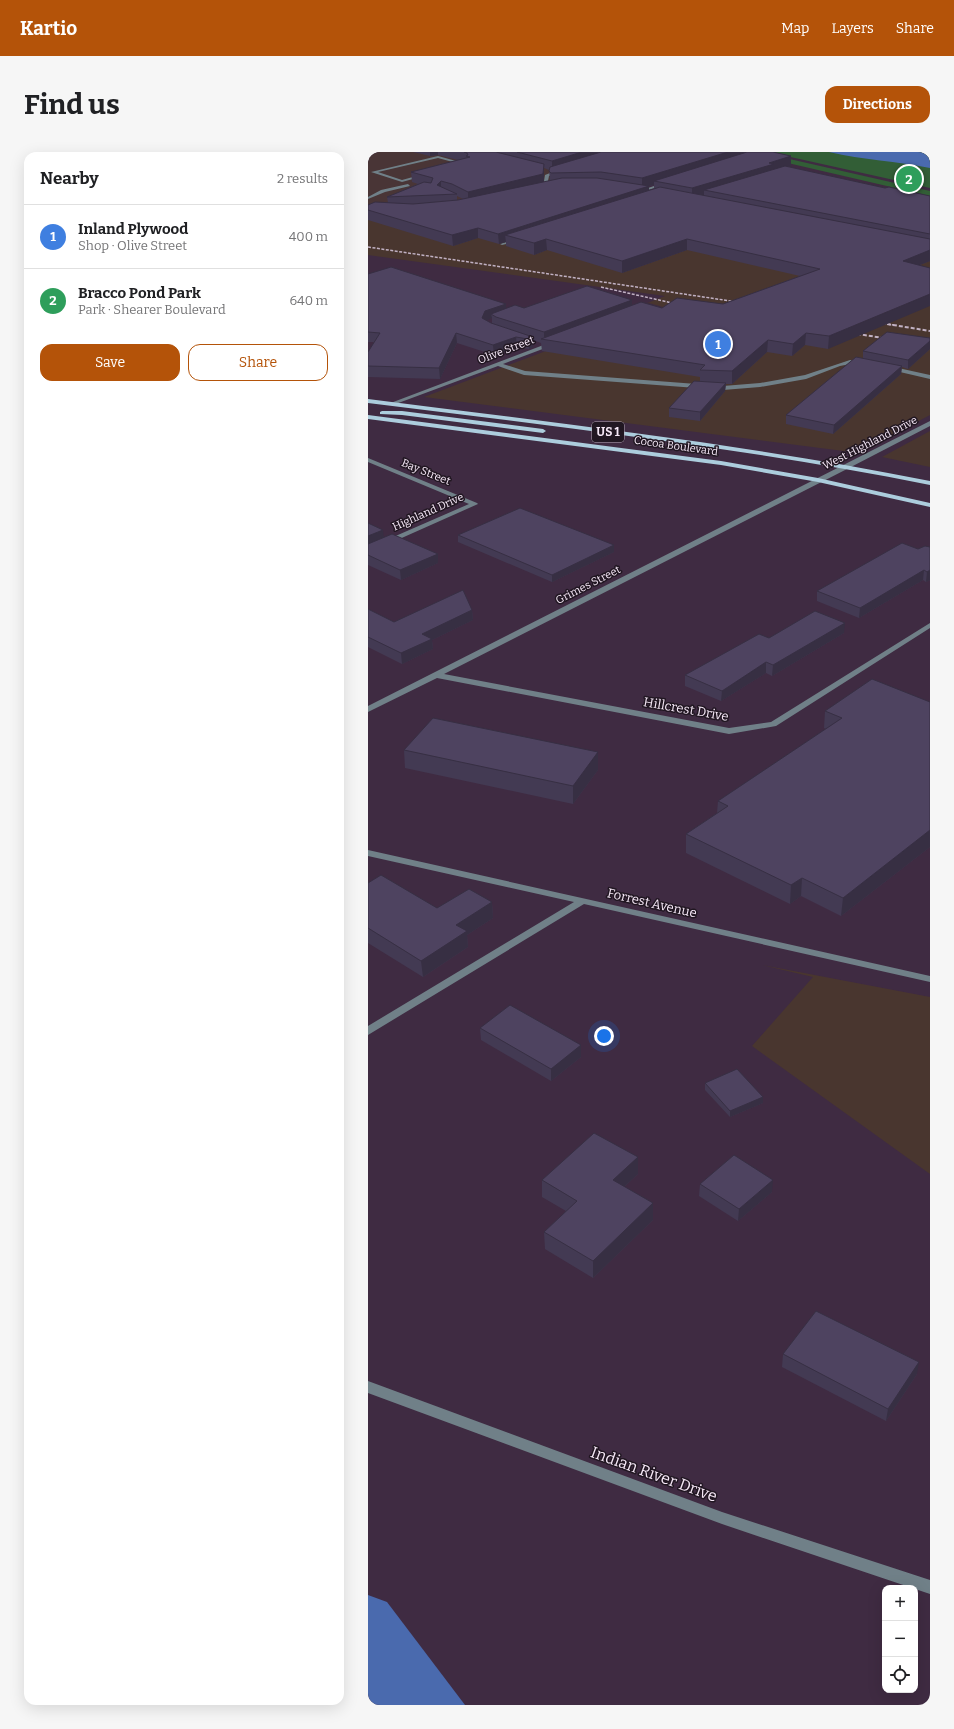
<!DOCTYPE html>
<html lang="en">
<head>
<meta charset="utf-8">
<style>
  :root { --surface:#fff; --page:#f6f6f6; --text:#202124; --muted:#757577; --line:#e0e0e0; --accent:#b45309 }
  body { margin:0; font-family:Bitter,serif; background:var(--page); color:var(--text) }
  .controls { position:absolute; right:12px; bottom:12px; display:grid; overflow:hidden; border-radius:8px; box-shadow:0 4px 16px #0002 }
  .controls button { width:36px; height:36px; display:grid; place-items:center; padding:0; border:0; border-bottom:1px solid var(--line); background:var(--surface); color:var(--text); font:20px sans-serif }
  .you { position:absolute; left:236px; top:884px; width:14px; height:14px; margin:-10px; border:3px solid #fff; border-radius:50%; background:#1a73e8; box-shadow:0 0 0 6px #1a73e833 }
  .badge { display:grid; place-items:center; width:26px; height:26px; border-radius:50%; background:var(--accent); color:#fff; font-size:13px; font-weight:700 }
  .pin { position:absolute; translate:-50% -50%; border:2px solid #fff; box-shadow:0 1px 4px #0006 }
  .list { margin:0; padding:0; list-style:none }
  h2 { display:flex; justify-content:space-between; align-items:center; height:52px; margin:0; padding:0 16px; font-size:17px }
  h2 small { font-size:13px; font-weight:400; color:var(--muted) }
  .list li { display:grid; grid-template-columns:26px 1fr auto; gap:12px; align-items:center; box-sizing:border-box; height:64px; padding:0 16px; border-top:1px solid var(--line) }
  .list b { display:block; font-size:15px; white-space:nowrap }
  .list p { margin:0; font-size:13px; white-space:nowrap; color:var(--muted) }
  .list em { font-size:13px; font-style:normal; color:var(--muted) }
  .actions { display:flex; gap:8px; padding:12px 16px }
  .actions a { flex:1; padding:9px 0; border:1px solid var(--accent); border-radius:12px; text-align:center; font-size:14px; color:var(--accent) }
  .actions .main { background:var(--accent); color:#fff }
  .icon { flex:none; width:22px; height:22px; fill:none; stroke:currentColor; stroke-width:2; stroke-linecap:round; stroke-linejoin:round }
  .map { position:relative; flex:none; width:562px; height:1553px; overflow:hidden; border-radius:12px }
  header { display:flex; align-items:center; gap:24px; box-sizing:border-box; height:56px; padding:0 20px; background:var(--accent); color:#fff }
  header strong { font-size:19px }
  nav { display:flex; gap:22px; margin-inline-start:auto; font-size:14px }
  .intro { display:flex; align-items:center; justify-content:space-between; box-sizing:border-box; height:96px; padding:0 24px }
  h1 { margin:0; font-size:28px }
  .button { padding:10px 18px; border-radius:12px; background:var(--accent); color:#fff; font-size:14px; font-weight:700 }
  main { display:flex; gap:24px; padding:0 24px }
  aside { flex:1; background:var(--surface); border-radius:12px; box-shadow:0 4px 16px #0002 }
  .map>svg:first-child { display:block }
  .commercial { fill:#49362f }
  .industrial { fill:#493536 }
  .green { fill:#325e36 }
  .water { fill:#4a6aae }
  .lines { fill:none; stroke-linecap:round; stroke-linejoin:round }
  .minor { fill:#708088; fill-rule:evenodd }
  .major { fill:#accddd; fill-rule:evenodd }
  .rail-far1 { stroke:#c1b1c3; stroke-width:1.5; stroke-dasharray:3 1.5; stroke-linecap:butt }
  .rail { stroke:#c1b1c3; stroke-width:2; stroke-dasharray:4 2; stroke-linecap:butt }
  .wall { fill:#433a53; fill-rule:evenodd }
  .shaded-wall { fill:#372f43 }
  .building { fill:#4e4360; stroke:#372f43 }
  .labels { text-anchor:middle; dominant-baseline:central; stroke-width:3; stroke-linejoin:round; paint-order:stroke }
  .far-street-label { font-size:11px; fill:#f6e8f7; stroke:#211722 }
  .shield { fill:#211722; stroke:#b6a9b7; stroke-width:1 }
  .shield-label { font-size:12px; font-weight:bold; fill:#f6e8f7 }
  .street-label { font-size:13px; fill:#f6e8f7; stroke:#211722 }
  .near-street-label { font-size:16px; fill:#f6e8f7; stroke:#211722 }
</style>
</head>
<body>
<header>
<strong>Kartio</strong>
<nav><a>Map</a><a>Layers</a><a>Share</a></nav>
</header>
<div class="intro"><h1>Find us</h1><a class="button">Directions</a></div>
<main>
<aside>
<h2>Nearby<small>2 results</small></h2>
<ul class="list">
<li><span class="badge" style="background:#3f7fe0">1</span><div><b>Inland Plywood</b><p>Shop · Olive Street</p></div><em>400 m</em></li>
<li><span class="badge" style="background:#2e9e5b">2</span><div><b>Bracco Pond Park</b><p>Park · Shearer Boulevard</p></div><em>640 m</em></li>
</ul>
<div class="actions"><a class="main">Save</a><a>Share</a></div>
</aside>
<div class="map">
<svg width="562" height="1553" viewBox="0 0 562 1553">
  <rect width="100%" height="100%" fill="#3f2b42"/>
  <g class="commercial">
    <polygon points="0,59 562,99 562,263 491,301 56,245 295,155 281,151 272,154 297,144 0,103"/>
    <polygon points="562,279 562,315 514,305"/>
    <polygon points="394,813 562,845 562,1022 384,894 445,825"/>
  </g>
  <polygon class="industrial" points="0,0 300,0 113,48 3,53 0,53"/>
  <g class="green">
    <polygon points="372,0 391,0 562,39 562,44"/>
    <polygon points="400,0 562,0 562,36"/>
  </g>
  <g class="water">
    <path d="M 461,0 L 562,0 L 562,16 C 529,9 495,8 461,0 Z"/>
    <polygon points="0,1443 19,1450 97,1553 0,1553"/>
  </g>
  <g class="lines">
    <g class="minor">
      <path d="M 70,4 L 99,12 L 34,30 L 3,20 ZM 70,6 L 92,12 L 34,28 L 10,20 Z"/>
      <polygon points="192,17 196,18 181,24 180,29 183,35 179,36 176,29 177,23"/>
      <polygon points="298,30 300,32 273,40 271,39"/>
      <polygon points="40,32 42,34 17,40 0,47 0,45 13,38"/>
      <polygon points="151,86 153,88 134,93 132,92"/>
      <polygon points="186,189 188,190 188,192 135,212 157,219 355,234 392,231 437,223 482,208 497,211 494,213 482,212 472,214 438,227 392,235 355,238 156,223 130,214 25,253 20,252"/>
      <polygon points="521,214 562,223 562,227 519,217 519,215"/>
      <polygon points="562,269 562,274 481,316 76,522 361,576 403,570 562,471 562,476 408,574 361,582 69,526 0,560 0,554"/>
      <polygon points="0,306 109,351 110,352 0,401 0,396 101,352 0,310"/>
      <polygon points="0,698 562,824 562,830 216,752 0,883 0,874 206,750 0,704"/>
      <polygon points="0,1229 354,1360 562,1428 562,1442 354,1372 0,1241"/>
    </g>
    <g class="major">
      <path d="M 0,247 C 188,271 376,292 562,329 L 562,333 C 376,296 188,274 0,251 Z"/>
      <polygon points="14,259 34,259 175,277 178,279 175,281 34,263 12,262 12,260"/>
      <polygon points="0,263 353,309 450,326 562,351 562,355 450,330 353,313 0,267"/>
    </g>
    <g class="rail-far1">
      <polyline points="0,95 376,151"/>
      <polyline points="233,135 313,153"/>
      <polyline points="506,170 526,173"/>
    </g>
    <g class="rail">
      <polyline points="519,172 562,179"/>
      <polyline points="483,181 522,187"/>
    </g>
  </g>
  <g class="wall">
    <path d="M 45,0 L 405,0 L 423,4 L 423,14 L 420,15 L 517,36 L 562,44 L 562,109 L 552,113 L 460,197 L 437,193 L 424,204 L 399,200 L 364,232 L 358,232 L 357,239 L 332,269 L 301,265 L 301,256 L 332,229 L 332,225 L 174,199 L 173,191 L 165,188 L 165,195 L 161,197 L 149,195 L 126,203 L 89,191 L 72,227 L 0,225 L 0,200 L 6,190 L 0,190 L 0,122 L 138,152 L 138,157 L 264,153 L 294,156 L 355,152 L 432,124 L 319,98 L 254,121 L 179,98 L 166,103 L 138,94 L 138,90 L 131,92 L 110,86 L 85,94 L 0,68 L 0,53 L 20,51 L 19,45 L 50,32 L 44,30 L 43,20 L 90,8 L 70,3 L 62,4 ZM 176,16 L 181,18 L 182,29 L 176,30 ZM 286,33 L 286,37 L 281,39 L 281,34 ZM 89,44 L 95,47 L 89,48 ZM 124,166 L 124,172 L 118,168 Z"/>
    <polygon points="562,186 562,197 540,217 534,215 533,222 465,282 418,272 418,263 495,207 495,199"/>
    <polygon points="0,371 16,385 70,411 33,428 0,413"/>
    <polygon points="90,383 246,393 246,400 184,430 90,390"/>
    <polygon points="562,395 562,428 558,430 555,428 491,466 449,449 449,439 550,397"/>
    <polygon points="0,457 26,470 104,458 105,468 64,488 65,497 34,512 0,495"/>
    <polygon points="476,481 404,524 398,521 353,549 317,534 317,523 401,486"/>
    <polygon points="562,550 562,695 473,764 433,744 422,752 318,701 318,682 349,661 350,649 458,577 456,576 457,559"/>
    <polygon points="36,598 230,618 205,652 37,616"/>
    <polygon points="0,731 69,756 124,750 125,766 99,783 100,795 55,825 0,791"/>
    <polygon points="112,876 213,893 213,905 183,929 113,888"/>
    <polygon points="337,931 395,951 362,965 337,938"/>
    <polygon points="270,1022 256,1035 285,1068 225,1126 177,1097 176,1080 198,1059 174,1045 174,1028"/>
    <polygon points="332,1032 404,1040 370,1069 331,1044"/>
    <polygon points="415,1202 549,1222 518,1269 414,1215"/>
  </g>
  <g class="shaded-wall">
    <polygon points="62,0 70,0 70,3 62,4"/>
    <polygon points="214,0 248,0 184,18 184,9"/>
    <polygon points="360,0 377,0 377,5 286,29 286,33 281,34 281,43 137,83 138,90 131,92 130,82 274,36 274,26"/>
    <polygon points="423,4 423,14 405,20 336,38 336,43 324,46 324,36"/>
    <polygon points="176,12 176,32 100,50 100,40"/>
    <polygon points="73,29 73,40 69,33"/>
    <polygon points="110,76 110,86 85,94 84,83"/>
    <polygon points="178,87 179,98 166,103 166,91"/>
    <polygon points="319,87 319,98 254,121 254,109"/>
    <polygon points="562,98 562,109 534,120 535,109"/>
    <polygon points="562,142 562,154 460,197 461,184"/>
    <polygon points="264,148 264,159 176,187 176,180"/>
    <polygon points="138,152 138,161 123,162 124,166 118,169 114,166 117,159"/>
    <polygon points="88,181 89,191 72,227 71,216"/>
    <polygon points="438,181 437,193 424,204 425,192"/>
    <polygon points="148,185 149,195 126,203 125,193"/>
    <polygon points="165,185 165,195 161,197 160,187"/>
    <polygon points="400,188 399,200 364,232 364,219"/>
    <polygon points="562,189 562,197 540,217 540,208"/>
    <polygon points="534,214 533,222 465,282 466,273"/>
    <polygon points="358,231 357,239 332,269 332,260"/>
    <polygon points="15,378 16,387 0,394 0,384"/>
    <polygon points="246,393 246,400 184,430 184,423"/>
    <polygon points="70,402 70,411 33,428 32,418"/>
    <polygon points="556,418 555,428 491,466 492,456"/>
    <polygon points="562,418 562,428 558,430 559,420"/>
    <polygon points="104,458 105,468 64,488 65,497 34,512 33,501 54,482"/>
    <polygon points="477,471 476,481 404,524 405,513"/>
    <polygon points="398,510 398,521 353,549 354,539"/>
    <polygon points="230,600 230,618 205,652 205,634"/>
    <polygon points="562,678 562,695 473,764 475,746"/>
    <polygon points="434,726 433,744 422,752 423,733"/>
    <polygon points="124,750 125,766 99,783 100,795 55,825 53,809 88,773"/>
    <polygon points="213,893 213,905 183,929 183,917"/>
    <polygon points="395,945 395,951 362,965 362,959"/>
    <polygon points="270,1005 270,1022 245,1045 245,1028"/>
    <polygon points="405,1028 404,1040 370,1069 371,1057"/>
    <polygon points="285,1051 285,1068 225,1126 225,1109"/>
    <polygon points="551,1210 549,1222 518,1269 520,1257"/>
  </g>
  <g class="building">
    <polygon points="96,0 128,0 176,12 175,22 100,40 84,32 73,29 69,33 89,42 19,45 56,30 63,31 65,26 43,20 102,5 98,4 100,3 99,1"/>
    <polygon points="149,0 214,0 184,9"/>
    <polygon points="233,0 360,0 274,26 233,20 183,21 181,19 182,15"/>
    <polygon points="379,0 405,0 423,4 401,11 406,12 324,36 286,29"/>
    <polygon points="417,14 517,36 521,35 562,44 562,82 336,38"/>
    <polygon points="194,26 229,26 281,34 130,82 110,76 84,83 0,58 0,53 7,50 45,52 90,48"/>
    <polygon points="292,35 562,87 562,98 535,109 562,116 562,142 461,184 438,181 425,192 400,188 364,219 332,218 337,213 173,187 273,150 294,156 309,146 355,152 452,117 319,87 254,109 178,87 166,91 137,83"/>
    <polygon points="23,115 138,152 117,159 114,166 123,171 165,185 160,187 148,185 125,193 88,181 71,216 0,214 0,200 12,181 0,180 0,122"/>
    <polygon points="219,134 264,148 176,180 128,165 123,162 147,153 156,156"/>
    <polygon points="519,180 562,186 562,189 540,208 495,199"/>
    <polygon points="488,205 534,214 466,273 418,263"/>
    <polygon points="326,229 358,231 332,260 301,256"/>
    <polygon points="152,356 246,393 184,423 90,383"/>
    <polygon points="0,371 15,378 0,384"/>
    <polygon points="24,382 70,402 32,418 0,403 0,392"/>
    <polygon points="534,391 550,397 557,394 562,395 562,418 559,420 556,418 492,456 449,439"/>
    <polygon points="95,438 104,458 54,482 64,487 33,501 0,485 0,457 26,470"/>
    <polygon points="447,459 477,471 405,513 398,510 354,539 317,523 391,482 401,486"/>
    <polygon points="504,527 562,550 562,678 475,746 434,726 423,733 318,682 360,654 350,649 474,566 457,559"/>
    <polygon points="65,566 230,600 205,634 36,598"/>
    <polygon points="13,723 69,756 101,737 124,750 88,773 99,779 53,809 0,776 0,731"/>
    <polygon points="142,853 213,893 183,917 112,876"/>
    <polygon points="369,917 395,945 362,959 337,931"/>
    <polygon points="226,981 270,1005 245,1028 285,1051 225,1109 176,1080 209,1049 174,1028"/>
    <polygon points="366,1003 405,1028 371,1057 332,1032"/>
    <polygon points="448,1159 551,1210 520,1257 415,1202"/>
  </g>
  <g class="labels">
    <g class="far-street-label">
      <text transform="translate(138 198) rotate(-21)">Olive Street</text>
      <text transform="translate(502 291) rotate(-27)">West Highland Drive</text>
      <text transform="translate(308 294) rotate(8)">Cocoa Boulevard</text>
      <text transform="translate(58 320) rotate(22)">Bay Street</text>
      <text transform="translate(60 360) rotate(-24)">Highland Drive</text>
      <text transform="translate(220 433) rotate(-27)">Grimes Street</text>
    </g>
    <rect class="shield" x="224" y="270" width="32" height="20" rx="3"/>
    <g class="shield-label">
      <text x="240" y="280">US 1</text>
    </g>
    <g class="street-label">
      <text transform="translate(318 557) rotate(10)">Hillcrest Drive</text>
      <text transform="translate(284 751) rotate(13)">Forrest Avenue</text>
    </g>
    <g class="near-street-label">
      <text transform="translate(286 1322) rotate(20)">Indian River Drive</text>
    </g>
  </g>
</svg>
<div class="controls">
<button>+</button>
<button>−</button>
<button><svg class="icon" aria-label="locate" viewBox="0 0 24 24"><circle cx="12" cy="12" r="6"/><path d="M12 2v4M12 18v4M2 12h4M18 12h4"/></svg></button>
</div>
<div class="you"></div>
<div class="pin badge" style="left:350px;top:192px;background:#3f7fe0">1</div>
<div class="pin badge" style="left:541px;top:27px;background:#2e9e5b">2</div>
</div>
</main>
</body>
</html>
